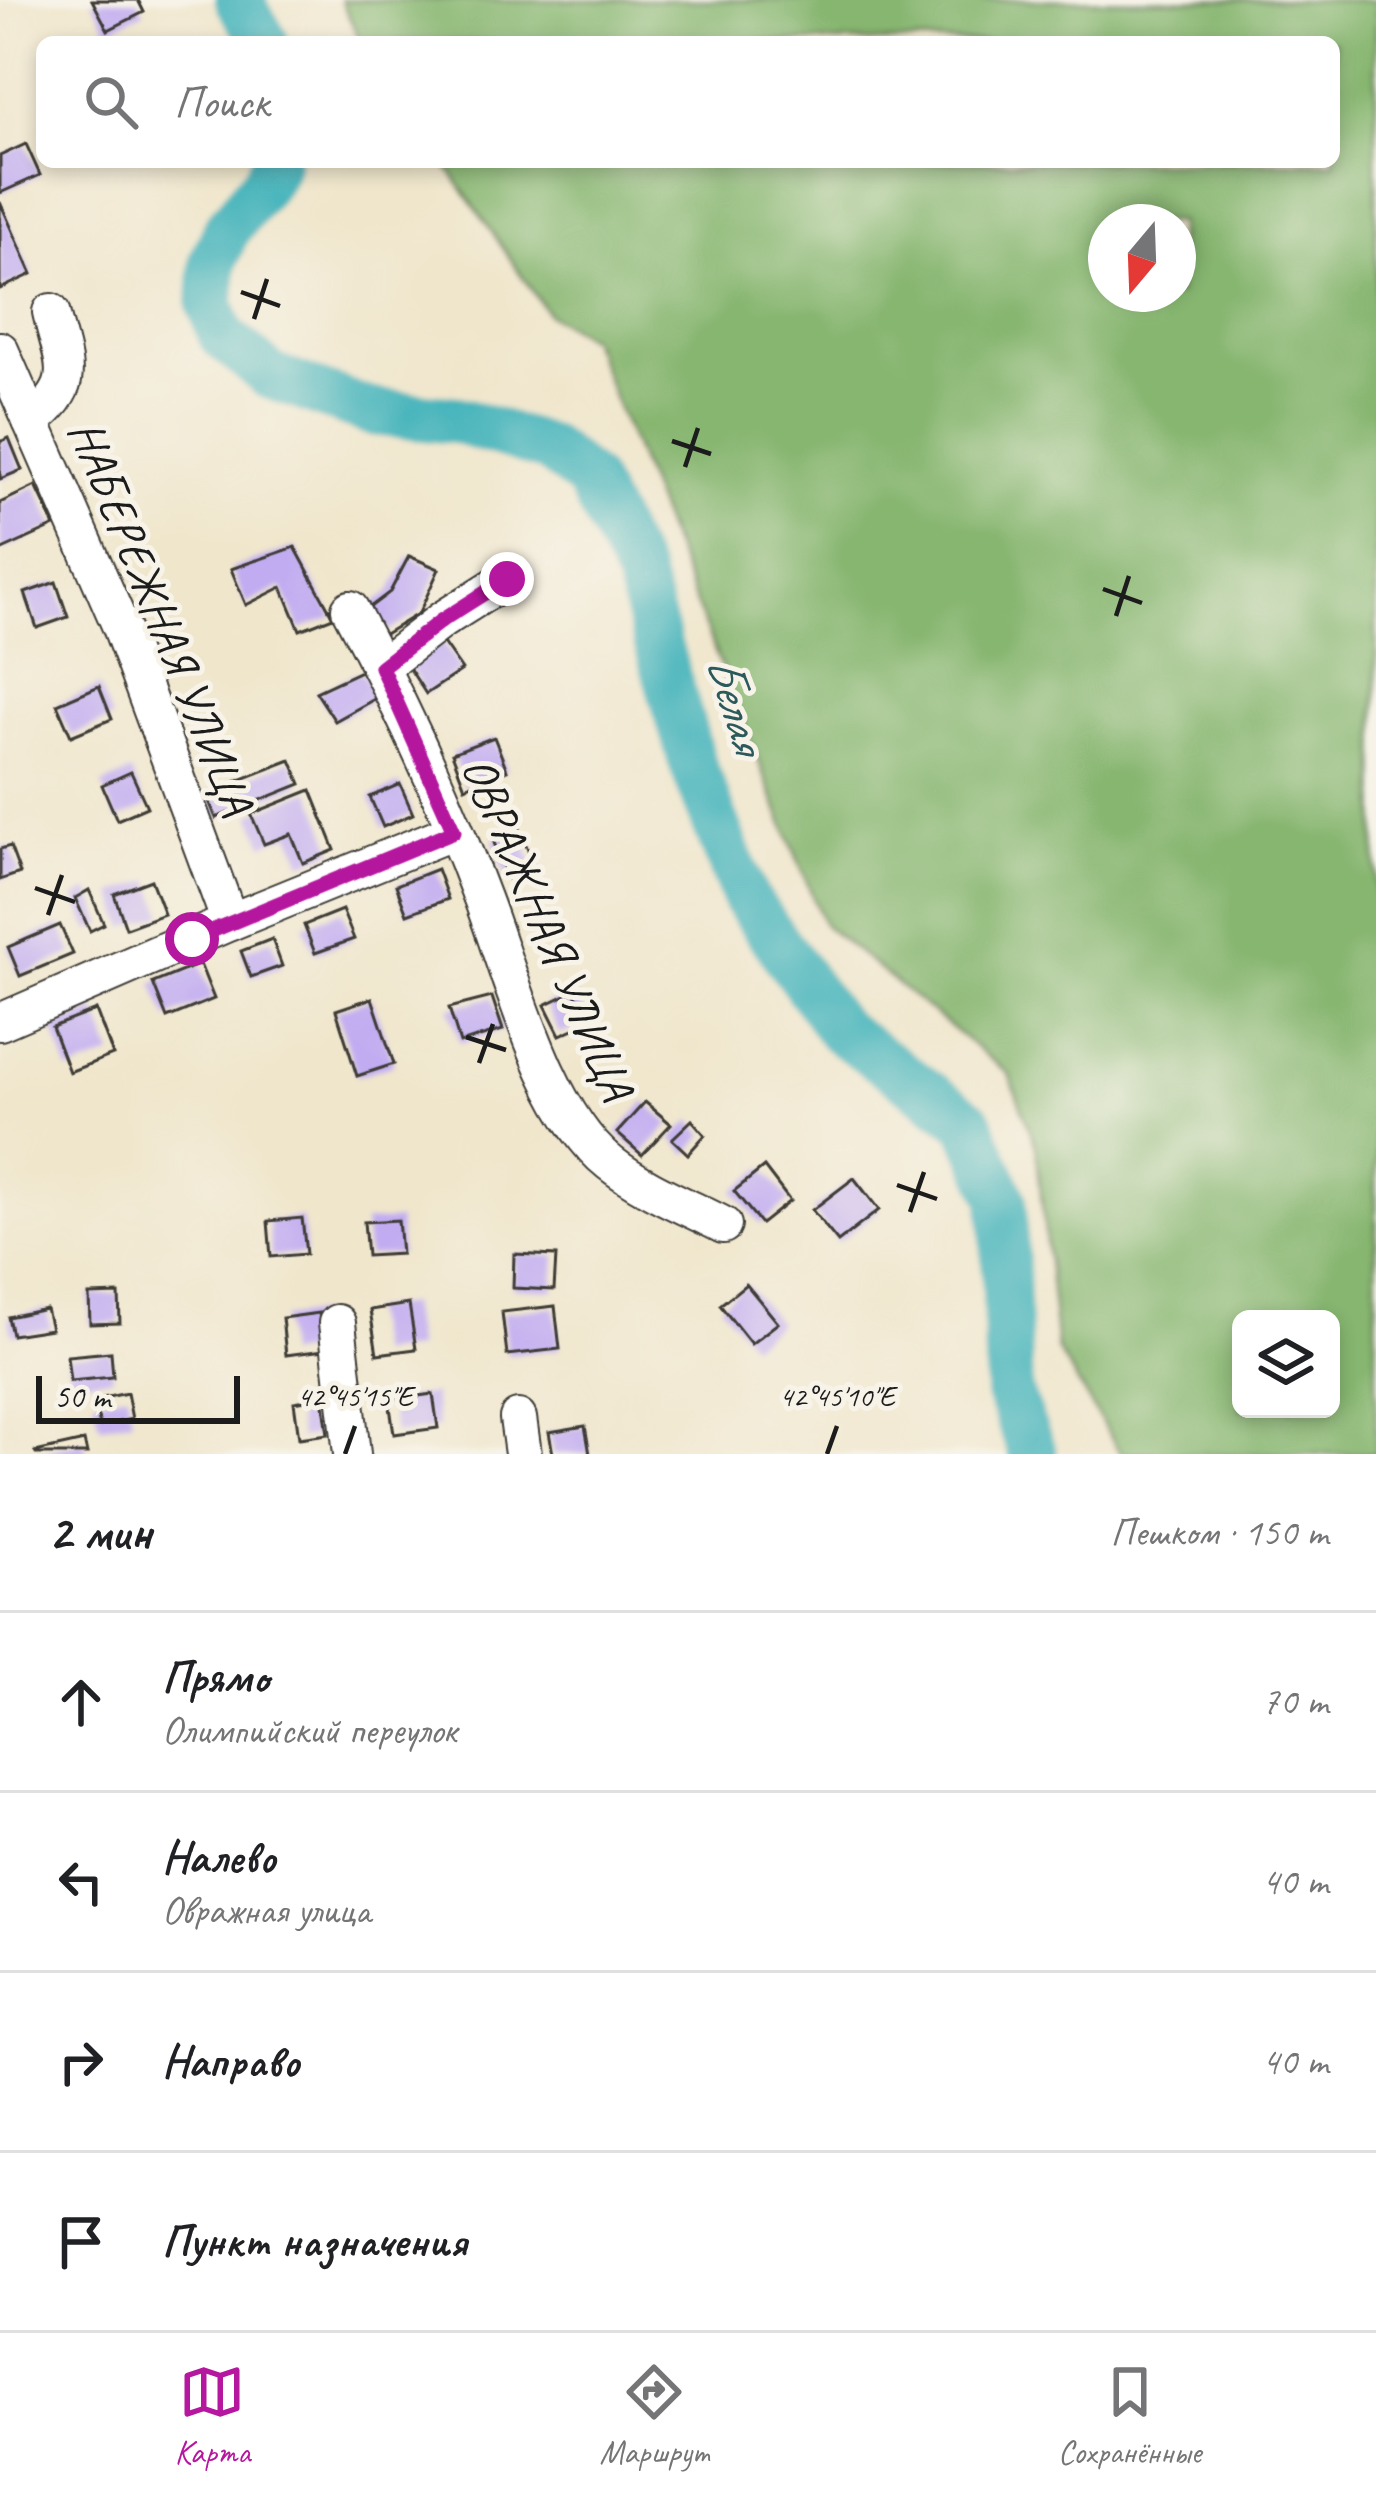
<!DOCTYPE html>
<html lang="ru">
<head>
<meta charset="utf-8">
<style>
  :root { --surface:#fff; --page:#f6f6f6; --text:#202124; --muted:#757577; --line:#e0e0e0; --accent:#b5179e }
  body { margin:0; font-family:Caveat,sans-serif; background:var(--page); color:var(--text) }
  .controls { position:absolute; right:36px; bottom:36px; display:grid; overflow:hidden; border-radius:18px; box-shadow:0 6px 18px #0003 }
  .controls button { width:108px; height:108px; display:grid; place-items:center; padding:0; border:0; border-bottom:3px solid var(--line); background:var(--surface); color:var(--text); font:60px sans-serif }
  .compass { position:absolute; left:1088px; top:204px; width:108px; height:108px; border-radius:50%; background:var(--surface); box-shadow:0 6px 18px #0003; rotate:199deg }
  .scale { position:absolute; left:36px; bottom:30px; width:204px; box-sizing:border-box; padding-left:12px; border:6px solid #1c1c1c; border-top:0; font-size:33px; line-height:42px; white-space:nowrap; color:#1c1c1c; -webkit-text-stroke:9px #f7f3e8; paint-order:stroke }
  .stop { position:absolute; width:36px; height:36px; margin:-27px; border:9px solid #b5179e; border-radius:50%; background:#fff }
  .stop.end { background:#b5179e; border-color:#fff; box-shadow:0 3px 12px #0008 }
  .list { margin:0; padding:0; list-style:none }
  h2 { display:flex; justify-content:space-between; align-items:center; height:156px; margin:0; padding:0 48px; font-size:51px }
  h2 small { font-size:39px; font-weight:400; color:var(--muted) }
  .list li { display:grid; grid-template-columns:78px 1fr auto; gap:36px; align-items:center; box-sizing:border-box; height:180px; padding:0 48px; border-top:3px solid var(--line) }
  .list b { display:block; font-size:45px; white-space:nowrap }
  .list p { margin:0; font-size:39px; white-space:nowrap; color:var(--muted) }
  .list em { font-size:39px; font-style:normal; color:var(--muted) }
  .icon { flex:none; width:66px; height:66px; fill:none; stroke:currentColor; stroke-width:2; stroke-linecap:round; stroke-linejoin:round }
  .map { position:relative; flex:none; width:1376px; height:1454px; overflow:hidden }
  .search { position:absolute; background:var(--surface); box-shadow:0 6px 18px #0003; left:36px; right:36px; top:36px; height:132px; display:flex; align-items:center; gap:30px; box-sizing:border-box; padding:0 42px; border-radius:18px; color:var(--muted); font-size:45px }
  .sheet { height:876px; background:var(--surface) }
  nav { display:flex; justify-content:space-around; align-items:center; box-sizing:border-box; height:168px; border-top:3px solid var(--line); background:var(--surface); font-size:33px; color:var(--muted) }
  nav a { display:grid; justify-items:center; gap:6px }
  nav .on { color:var(--accent) }
  .map>svg:first-child { display:block }
  .forest { fill:#86b66f; stroke:#516946; stroke-width:3; fill-rule:evenodd }
  .lines { fill:none; stroke-linecap:round; stroke-linejoin:round }
  .river { stroke:#45b4bb; stroke-width:48 }
  .building { fill:#c1acf1 }
  .minor-casing { stroke:#3c3a36; stroke-width:40 }
  .minor { stroke:#fff; stroke-width:36 }
  .route { stroke:#b5179e; stroke-width:15 }
  .ticks { fill:none; stroke:#1c1c1c; stroke-width:4.5 }
  .labels { text-anchor:middle; dominant-baseline:central; stroke-width:10; stroke-linejoin:round; paint-order:stroke }
  .street-label { font-size:48px; fill:#1c1c1c; stroke:#f7f3e8 }
  .water-label { font-size:51px; font-style:italic; fill:#2c595c; stroke:#f7f3e8 }
  .ticks-label { font-size:30px; text-anchor:middle; fill:#1c1c1c; stroke:#f7f3e8; stroke-width:10; stroke-linejoin:round; paint-order:stroke }
</style>
</head>
<body>
<div class="map">
<svg width="1376" height="1454" viewBox="0 0 1376 1454">
  <rect width="100%" height="100%" fill="#f7f3e8"/>
  <filter id="ink" filterUnits="userSpaceOnUse"><feTurbulence type="fractalNoise" baseFrequency=".00833" numOctaves="2"/><feDisplacementMap in="SourceGraphic" scale="24" xChannelSelector="R" yChannelSelector="G"/><feConvolveMatrix kernelMatrix="1 2 1 2 8 2 1 2 1" color-interpolation-filters="sRGB"/></filter>
  <filter id="wash" filterUnits="userSpaceOnUse"><feTurbulence type="fractalNoise" baseFrequency=".004" numOctaves="4" result="noise"/><feDisplacementMap in="SourceGraphic" scale="48" xChannelSelector="R" yChannelSelector="G"/><feGaussianBlur stdDeviation="2.7" result="paint"/><feColorMatrix in="noise" values="0 0 0 0 0 0 0 0 0 0 0 0 0 0 0 0 0 1.4 0 .05"/><feComposite in="paint" operator="in"/></filter>
  <g filter="url(#wash)">
    <rect width="100%" height="100%" fill="#f0e6cc"/>
    <path class="forest" d="M 341,0 L 1376,0 L 1376,1454 L 1121,1454 L 1057,1349 L 1036,1146 L 1009,1074 L 824,925 L 590,338 L 549,315 L 444,162 L 1334,162 L 1334,42 L 361,42 ZM 1106,222 L 1178,222 L 1178,294 L 1106,294 ZM 1241,1319 L 1331,1319 L 1331,1409 L 1241,1409 Z"/>
    <g class="lines">
      <g class="river">
        <polyline points="239,0 265,42"/>
        <polyline points="275,162 268,177 227,229 213,261 211,305 222,336 270,376 371,412 456,420 549,449 588,480 638,576 693,765 745,898 839,1030 969,1122 1003,1199 1009,1393 1033,1454"/>
      </g>
    </g>
    <g id="blocks">
      <g class="building">
        <polygon points="92,0 138,0 144,12 108,30"/>
        <polygon points="26,144 40,175 0,193 0,156"/>
        <polygon points="0,202 32,274 0,289"/>
        <polygon points="9,438 22,470 0,479 0,442"/>
        <polygon points="36,486 55,526 0,551 0,503"/>
        <polygon points="295,547 333,617 300,630 282,587 246,605 231,569"/>
        <polygon points="409,556 439,569 419,613 383,635 366,610 390,592"/>
        <polygon points="56,582 68,617 37,628 25,593"/>
        <polygon points="441,640 462,670 426,694 406,663"/>
        <polygon points="361,671 378,697 335,721 316,692"/>
        <polygon points="99,686 112,719 71,736 57,704"/>
        <polygon points="494,737 507,770 465,787 452,753"/>
        <polygon points="291,760 301,784 216,818 206,793"/>
        <polygon points="131,772 147,807 117,820 102,785"/>
        <polygon points="400,784 413,814 383,827 370,797"/>
        <polygon points="311,790 335,850 303,863 291,834 264,844 251,814"/>
        <polygon points="520,829 535,869 508,879 493,840"/>
        <polygon points="10,846 20,873 0,880 0,849"/>
        <polygon points="437,869 448,899 407,914 396,885"/>
        <polygon points="151,880 164,914 126,928 114,894"/>
        <polygon points="89,890 104,924 90,931 75,898"/>
        <polygon points="342,910 354,939 315,953 304,925"/>
        <polygon points="60,925 73,954 20,976 8,947"/>
        <polygon points="272,939 282,966 251,977 241,951"/>
        <polygon points="200,964 214,999 167,1018 153,983"/>
        <polygon points="574,991 589,1022 560,1035 545,1005"/>
        <polygon points="492,997 503,1030 460,1043 449,1008"/>
        <polygon points="372,998 394,1064 357,1076 336,1010"/>
        <polygon points="96,1010 113,1055 69,1072 52,1027"/>
        <polygon points="645,1102 671,1124 642,1155 617,1133"/>
        <polygon points="692,1120 705,1135 688,1154 672,1139"/>
        <polygon points="764,1167 790,1201 761,1224 734,1191"/>
        <polygon points="854,1178 879,1210 838,1242 812,1210"/>
        <polygon points="302,1218 306,1254 271,1257 268,1221"/>
        <polygon points="398,1220 401,1254 367,1256 364,1222"/>
        <polygon points="514,1254 556,1256 554,1290 513,1288"/>
        <polygon points="746,1284 778,1323 751,1344 720,1305"/>
        <polygon points="119,1294 120,1323 90,1324 89,1295"/>
        <polygon points="409,1304 416,1349 377,1354 370,1310"/>
        <polygon points="555,1306 560,1349 507,1355 502,1312"/>
        <polygon points="46,1309 51,1329 12,1335 8,1317"/>
        <polygon points="319,1313 324,1350 286,1355 282,1318"/>
        <polygon points="111,1352 113,1377 70,1381 67,1356"/>
        <polygon points="127,1393 132,1419 100,1426 94,1400"/>
        <polygon points="433,1394 438,1428 394,1434 389,1400"/>
        <polygon points="323,1397 328,1434 299,1438 294,1402"/>
        <polygon points="585,1426 590,1454 553,1454 549,1432"/>
        <polygon points="84,1441 87,1454 36,1454 35,1452"/>
      </g>
    </g>
  </g>
  <g filter="url(#ink)">
    <use href="#blocks" fill-opacity="0" stroke="#3c3a36" stroke-width="3"/>
    <g class="lines">
      <g class="minor-casing">
        <g id="minor">
          <polyline points="0,350 121,627 230,922"/>
          <path d="M 31,421 C 80,384 63,364 51,312"/>
          <path d="M 350,609 C 400,703 446,801 483,901 C 512,978 545,1111 610,1163 C 643,1189 686,1206 723,1225"/>
          <polyline points="381,667 442,620 507,579"/>
          <polyline points="0,1022 230,922 454,831"/>
          <polyline points="337,1323 352,1454"/>
          <polyline points="518,1418 523,1454"/>
        </g>
      </g>
      <use href="#minor" class="minor"/>
    </g>
  </g>
  <g class="lines" filter="url(#ink)">
    <polyline class="route" points="192,939 454,831 381,667 442,620 507,579"/>
  </g>
  <path class="ticks" d="M 241,292 L 280,306M 254,319 L 267,279M 672,441 L 711,454M 685,467 L 698,428M 1103,589 L 1142,603M 1116,616 L 1129,576M 35,888 L 75,902M 48,915 L 62,875M 466,1037 L 506,1050M 479,1063 L 493,1024M 897,1185 L 937,1199M 910,1212 L 924,1172M 345,1454 L 355,1426M 827,1454 L 837,1426"/>
  <g class="labels">
    <g class="street-label">
      <text transform="translate(162 617) rotate(68)">НАБЕРЕЖНАЯ УЛИЦА</text>
      <text transform="translate(548 928) rotate(67)">ОВРАЖНАЯ УЛИЦА</text>
    </g>
    <g class="water-label">
      <text transform="translate(736 703) rotate(73)">Белая</text>
    </g>
  </g>
  <g class="ticks-label">
    <text x="355" y="1406">42°45'15"E</text>
    <text x="837" y="1406">42°45'10"E</text>
  </g>
</svg>
<div class="controls">
<button><svg class="icon" aria-label="layers" viewBox="0 0 24 24"><path d="M12 4l9 5-9 5-9-5zM3 14l9 5 9-5"/></svg></button>
</div>
<svg class="compass" viewBox="-18 -18 36 36"><path d="M0-13l5 13h-10z" fill="#e53935"/><path d="M0 13l5-13h-10z" fill="#757577"/></svg>
<div class="scale">50 m</div>
<div class="stop" style="left:192px;top:939px"></div>
<div class="stop end" style="left:507px;top:579px"></div>
<div class="search"><svg class="icon" aria-label="search" viewBox="0 0 24 24"><circle cx="10" cy="10" r="6"/><path d="M15 15l6 6"/></svg>Поиск</div>
</div>
<section class="sheet">
<h2>2 мин<small>Пешком · 150 m</small></h2>
<ul class="list">
<li><svg class="icon" aria-label="ahead" viewBox="0 0 24 24"><path d="M12 20V5M6 11l6-6 6 6"/></svg><div><b>Прямо</b><p>Олимпийский переулок</p></div><em>70 m</em></li>
<li><svg class="icon" aria-label="left" viewBox="0 0 24 24"><path d="M17 20v-9H6M10 6l-5 5 5 5"/></svg><div><b>Налево</b><p>Овражная улица</p></div><em>40 m</em></li>
<li><svg class="icon" aria-label="right" viewBox="0 0 24 24"><path d="M7 20v-9h11M14 6l5 5-5 5"/></svg><div><b>Направо</b></div><em>40 m</em></li>
<li><svg class="icon" aria-label="arrive" viewBox="0 0 24 24"><path d="M6 21V4h12l-3 4 3 4H6"/></svg><div><b>Пункт назначения</b></div></li>
</ul>
</section>
<nav>
<a class="on"><svg class="icon" aria-label="map" viewBox="0 0 24 24"><path d="M3 6l6-2 6 2 6-2v14l-6 2-6-2-6 2zM9 4v14M15 6v14"/></svg>Карта</a>
<a><svg class="icon" aria-label="directions" viewBox="0 0 24 24"><path d="M12 3l9 9-9 9-9-9zM9 14v-3h6M13 9l2 2-2 2"/></svg>Маршрут</a>
<a><svg class="icon" aria-label="saved" viewBox="0 0 24 24"><path d="M7 4h10v16l-5-4-5 4z"/></svg>Сохранённые</a>
</nav>
</body>
</html>
